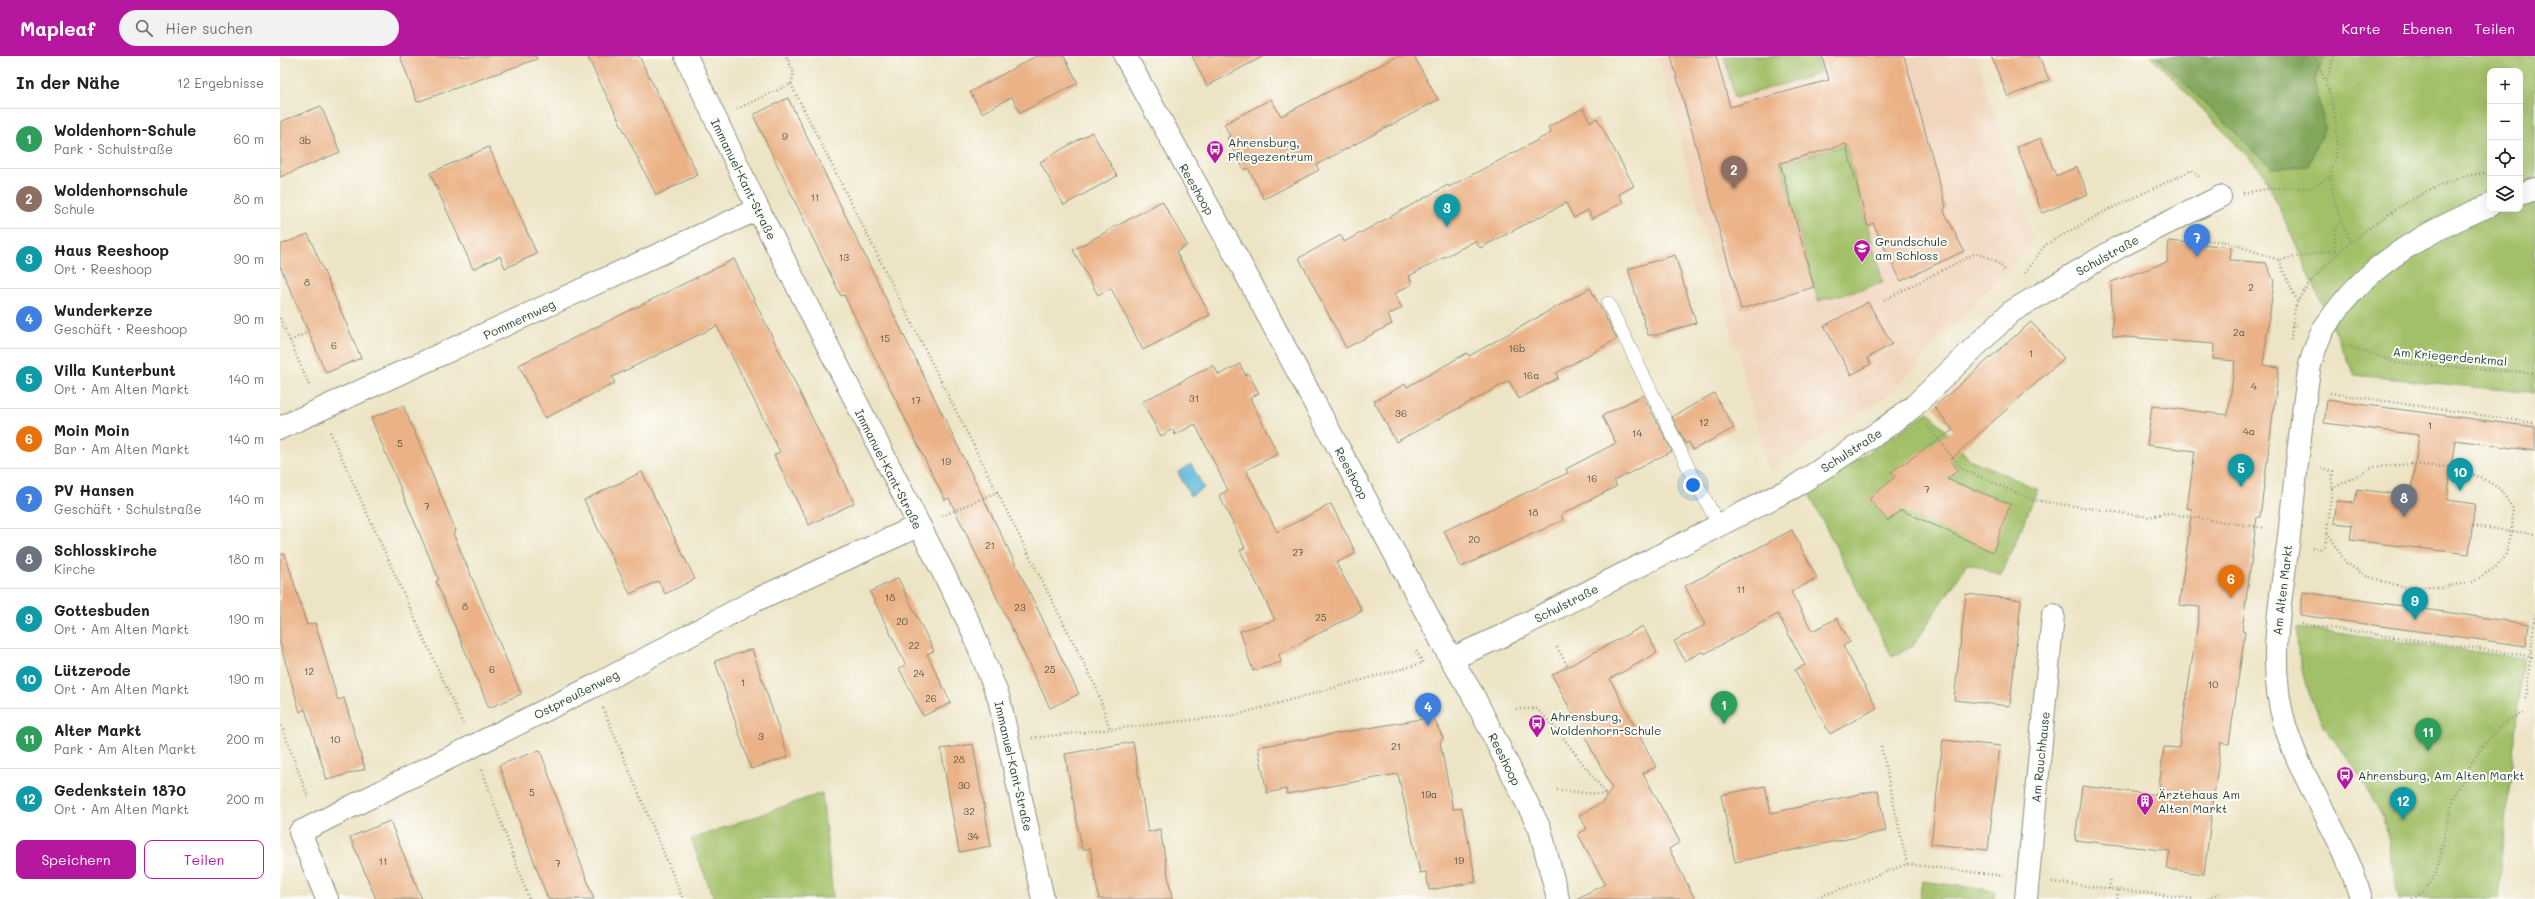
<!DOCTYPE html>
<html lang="de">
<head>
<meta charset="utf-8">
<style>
  :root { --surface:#fff; --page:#f2f2f2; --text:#222; --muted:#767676; --line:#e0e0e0; --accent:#b5179e }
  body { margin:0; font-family:Mali,sans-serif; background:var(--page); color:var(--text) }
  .controls { position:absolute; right:12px; top:12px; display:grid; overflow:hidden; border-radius:8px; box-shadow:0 4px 16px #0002 }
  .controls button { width:36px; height:36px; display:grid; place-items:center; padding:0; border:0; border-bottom:1px solid var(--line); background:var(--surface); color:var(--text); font:20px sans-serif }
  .you { position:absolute; left:1413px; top:429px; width:14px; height:14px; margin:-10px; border:3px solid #fff; border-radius:50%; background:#1a73e8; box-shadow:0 0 0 6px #1a73e833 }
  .badge { display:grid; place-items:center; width:26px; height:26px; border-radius:50%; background:var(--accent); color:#fff; font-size:13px; font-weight:700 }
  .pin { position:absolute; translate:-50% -33px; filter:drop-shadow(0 1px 2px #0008) }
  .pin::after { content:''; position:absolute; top:21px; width:14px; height:12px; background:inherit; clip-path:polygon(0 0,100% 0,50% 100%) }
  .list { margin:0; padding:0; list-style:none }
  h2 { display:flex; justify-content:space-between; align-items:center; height:52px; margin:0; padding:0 16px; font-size:17px }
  h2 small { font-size:13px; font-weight:400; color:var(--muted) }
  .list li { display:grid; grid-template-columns:26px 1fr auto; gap:12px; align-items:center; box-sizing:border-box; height:60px; padding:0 16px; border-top:1px solid var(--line) }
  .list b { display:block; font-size:15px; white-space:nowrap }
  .list p { margin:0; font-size:13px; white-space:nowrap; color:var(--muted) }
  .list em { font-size:13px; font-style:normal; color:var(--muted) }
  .actions { display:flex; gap:8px; padding:12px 16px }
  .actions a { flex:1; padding:9px 0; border:1px solid var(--accent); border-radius:8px; text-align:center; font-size:14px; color:var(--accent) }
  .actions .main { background:var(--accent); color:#fff }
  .icon { flex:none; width:22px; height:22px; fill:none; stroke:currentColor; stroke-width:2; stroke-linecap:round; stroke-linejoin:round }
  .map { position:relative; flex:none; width:2255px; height:843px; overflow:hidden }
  header { display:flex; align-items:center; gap:24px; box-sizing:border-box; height:56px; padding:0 20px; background:var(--accent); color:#fff }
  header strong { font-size:19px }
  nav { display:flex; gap:22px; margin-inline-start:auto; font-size:14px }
  .search { width:280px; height:36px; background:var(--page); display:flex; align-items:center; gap:10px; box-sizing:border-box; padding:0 14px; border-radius:22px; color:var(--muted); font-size:15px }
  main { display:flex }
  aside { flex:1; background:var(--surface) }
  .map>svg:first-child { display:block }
  .built { fill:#f1d5bd }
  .green { fill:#a2c068; stroke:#607e4e; fill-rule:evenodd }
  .forest { fill:#81a65c; stroke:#507248 }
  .water { fill:#5db7db; stroke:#3e7a88 }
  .building { fill:#ebb287 }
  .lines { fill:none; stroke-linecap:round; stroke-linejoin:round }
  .service-casing { stroke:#86907c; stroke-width:14 }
  .minor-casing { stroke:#86907c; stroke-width:24 }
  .tertiary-casing { stroke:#86907c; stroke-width:24 }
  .path { stroke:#86907c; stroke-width:2.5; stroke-dasharray:1 3; stroke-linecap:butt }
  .service { stroke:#fff; stroke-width:13 }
  .minor { stroke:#fff; stroke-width:22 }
  .tertiary { stroke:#fff; stroke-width:22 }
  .labels { text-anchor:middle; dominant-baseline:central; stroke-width:4; stroke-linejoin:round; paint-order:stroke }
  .number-label { font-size:10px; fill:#525a49 }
  .poi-label { font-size:12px; fill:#1f3d34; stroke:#fdfcf7; text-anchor:start }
  .street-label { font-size:12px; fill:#1f3d34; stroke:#fdfcf7 }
</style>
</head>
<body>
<header>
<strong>Mapleaf</strong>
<div class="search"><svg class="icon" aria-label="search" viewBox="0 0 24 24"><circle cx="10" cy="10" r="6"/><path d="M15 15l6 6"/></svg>Hier suchen</div>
<nav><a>Karte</a><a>Ebenen</a><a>Teilen</a></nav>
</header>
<main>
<aside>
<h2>In der Nähe<small>12 Ergebnisse</small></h2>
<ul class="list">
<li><span class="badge" style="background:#2e9e5b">1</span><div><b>Woldenhorn-Schule</b><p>Park · Schulstraße</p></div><em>60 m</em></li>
<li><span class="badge" style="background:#8d6e63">2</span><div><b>Woldenhornschule</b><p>Schule</p></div><em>80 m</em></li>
<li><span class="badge" style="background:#0f9aa8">3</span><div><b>Haus Reeshoop</b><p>Ort · Reeshoop</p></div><em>90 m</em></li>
<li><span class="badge" style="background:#3f7fe0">4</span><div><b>Wunderkerze</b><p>Geschäft · Reeshoop</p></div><em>90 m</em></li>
<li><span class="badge" style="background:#0f9aa8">5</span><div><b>Villa Kunterbunt</b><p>Ort · Am Alten Markt</p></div><em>140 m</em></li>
<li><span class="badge" style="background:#e8710a">6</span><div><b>Moin Moin</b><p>Bar · Am Alten Markt</p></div><em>140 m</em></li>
<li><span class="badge" style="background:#3f7fe0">7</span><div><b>PV Hansen</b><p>Geschäft · Schulstraße</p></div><em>140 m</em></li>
<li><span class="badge" style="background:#6b7280">8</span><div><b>Schlosskirche</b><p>Kirche</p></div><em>180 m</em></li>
<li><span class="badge" style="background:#0f9aa8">9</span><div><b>Gottesbuden</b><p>Ort · Am Alten Markt</p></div><em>190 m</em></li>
<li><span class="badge" style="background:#0f9aa8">10</span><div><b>Lützerode</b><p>Ort · Am Alten Markt</p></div><em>190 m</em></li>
<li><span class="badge" style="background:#2e9e5b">11</span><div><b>Alter Markt</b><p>Park · Am Alten Markt</p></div><em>200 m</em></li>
<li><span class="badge" style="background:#0f9aa8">12</span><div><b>Gedenkstein 1870</b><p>Ort · Am Alten Markt</p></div><em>200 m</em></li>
</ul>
<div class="actions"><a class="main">Speichern</a><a>Teilen</a></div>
</aside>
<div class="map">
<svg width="2255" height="843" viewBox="0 0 2255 843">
  <rect width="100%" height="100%" fill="#fdfcf7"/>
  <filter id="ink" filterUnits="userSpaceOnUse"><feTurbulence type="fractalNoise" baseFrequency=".025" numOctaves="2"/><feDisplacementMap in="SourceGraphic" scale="8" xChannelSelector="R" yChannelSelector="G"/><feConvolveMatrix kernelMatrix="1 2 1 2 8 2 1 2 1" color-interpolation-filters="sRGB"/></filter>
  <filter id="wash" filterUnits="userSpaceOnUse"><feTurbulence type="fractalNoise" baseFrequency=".012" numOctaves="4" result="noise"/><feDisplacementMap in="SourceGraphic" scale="16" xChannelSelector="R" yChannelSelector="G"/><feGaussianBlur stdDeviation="0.9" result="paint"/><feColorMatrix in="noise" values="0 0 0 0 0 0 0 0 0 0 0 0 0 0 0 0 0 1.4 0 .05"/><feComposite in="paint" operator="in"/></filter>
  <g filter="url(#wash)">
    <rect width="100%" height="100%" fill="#ede4c5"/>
    <polygon class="built" points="1378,0 1696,0 1753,184 1612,336 1489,415"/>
    <g class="green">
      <polygon points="1444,0 1536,0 1541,17 1455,42"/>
      <path d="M 1871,0 L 2255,0 L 2255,337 L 2074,319 L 1983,116 ZM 2210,15 L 2240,15 L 2240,153 L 2210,153 Z"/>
      <polygon points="1566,89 1603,227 1538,245 1500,107"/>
      <polygon points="1649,356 1689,403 1758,433 1721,520 1688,507 1633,590 1612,601 1528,436"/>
      <polygon points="2018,572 2243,602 2218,843 2119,843 2103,762 2082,723 2042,668 2026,630 2017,590"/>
      <polygon points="542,737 553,842 434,843 411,783"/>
      <polygon points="1642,825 1715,835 1714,843 1639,843"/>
    </g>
    <polygon class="forest" points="1876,0 2045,0 2034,25 2045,71 2028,110 1992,112"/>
    <polygon class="water" points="911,408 924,432 910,440 898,416"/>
    <g id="blocks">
      <g class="building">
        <polygon points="120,0 256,0 257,3 137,46"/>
        <polygon points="307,0 359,0 418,119 376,139"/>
        <polygon points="756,0 784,0 798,27 740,57 732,41 702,57 690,36"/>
        <polygon points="912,0 984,0 927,30"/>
        <polygon points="1118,0 1134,0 1158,44 1036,109 1039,114 984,143 968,112 964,114 947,82 950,80 944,68 991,43 1001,60"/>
        <polygon points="1391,0 1436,0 1450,51 1549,24 1542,0 1624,0 1666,150 1664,155 1684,195 1621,225 1593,167 1588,171 1566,88 1500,107 1534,231 1461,253"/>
        <polygon points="1711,0 1759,0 1769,24 1728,41"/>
        <polygon points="508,42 799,638 770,652 669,442 665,444 564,239 561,240 473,59"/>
        <polygon points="41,50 60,96 0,121 0,66"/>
        <polygon points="1303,52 1310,66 1317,62 1354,130 1339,138 1343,146 1312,163 1308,154 1294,162 1286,147 1200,192 1195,185 1129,220 1132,228 1114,238 1122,252 1108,259 1112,268 1066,292 1019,202 1061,179 1064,186 1168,129 1169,131 1271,77 1268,71"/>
        <polygon points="812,76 837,120 784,149 760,106"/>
        <polygon points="1761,82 1776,120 1797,111 1808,138 1762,157 1737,91"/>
        <polygon points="209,91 257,198 225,212 220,200 193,213 150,117"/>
        <polygon points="882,145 907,189 896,196 930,259 863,294 831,232 818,239 793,194"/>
        <polygon points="28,178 81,302 46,317 0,210 0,189"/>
        <polygon points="1889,185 1951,191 1950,204 1986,207 1994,225 1983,309 1999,311 1980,461 1977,461 1962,575 1965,576 1949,688 1941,686 1924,818 1887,813 1890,795 1795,784 1802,730 1878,739 1884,691 1899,692 1920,551 1899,549 1912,453 1907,452 1915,395 1867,389 1872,350 1948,359 1955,305 1933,303 1934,288 1833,280 1831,226 1887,206"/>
        <polygon points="1395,199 1416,267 1377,279 1368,279 1348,213"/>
        <polygon points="454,203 574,447 529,469 494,399 500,396 437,270 332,321 335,327 265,362 239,309"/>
        <polygon points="1310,232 1337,283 1276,317 1278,322 1239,343 1229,325 1116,386 1094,345 1125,328 1127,331 1187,297 1189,300"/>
        <polygon points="1588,246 1612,288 1587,302 1591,308 1571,319 1544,270"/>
        <polygon points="1751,266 1784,302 1670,404 1678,414 1667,423 1730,448 1713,496 1621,454 1608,465 1589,443 1615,421 1611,416 1673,374 1654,351"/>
        <polygon points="960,308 965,319 968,317 979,337 970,342 998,398 966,414 997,476 1051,448 1076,497 1056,507 1082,555 999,598 1001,606 973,615 960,575 995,564 960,494 965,492 939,439 948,434 915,368 895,379 893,373 881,380 862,346 933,309 939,319"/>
        <polygon points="1434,337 1454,372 1413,394 1409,386 1406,388 1392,361"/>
        <polygon points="1363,339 1392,395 1334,425 1337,430 1281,459 1283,464 1181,511 1164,475 1288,417 1286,413 1336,387 1322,360"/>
        <polygon points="2047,344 2255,371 2255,395 2175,384 2167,444 2195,448 2189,498 2070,484 2072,469 2054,467 2057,445 2075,447 2077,433 2131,440 2139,379 2044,367"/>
        <polygon points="123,349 176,475 173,477 241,638 209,652 156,525 159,524 91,362"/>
        <polygon points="362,416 415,523 385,538 378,525 350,538 304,444"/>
        <polygon points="1512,474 1537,522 1511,536 1532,575 1557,562 1570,586 1563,590 1597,652 1550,678 1515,614 1525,609 1498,558 1424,598 1423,595 1405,605 1394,585 1425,569 1405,530"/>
        <polygon points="0,498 5,498 27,569 35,567 58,644 64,642 85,713 47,724 25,653 20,656 0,587"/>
        <polygon points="618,522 654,595 647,598 671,647 643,660 619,612 626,609 590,536"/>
        <polygon points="2023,536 2249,568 2246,590 2020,559"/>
        <polygon points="1686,538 1741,544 1730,650 1674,644"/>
        <polygon points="1363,570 1377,597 1330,623 1376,711 1363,717 1400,786 1389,793 1415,843 1296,843 1325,828 1298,778 1307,773 1299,759 1322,747 1332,732 1272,619"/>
        <polygon points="472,593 508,701 471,713 435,605"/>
        <polygon points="1153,661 1163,682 1160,686 1173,753 1182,752 1196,826 1149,834 1146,816 1140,817 1118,718 1007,738 1006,733 987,737 978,691"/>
        <polygon points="1663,684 1720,690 1708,794 1651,788"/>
        <polygon points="853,686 868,776 880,773 892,843 819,843 810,792 802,794 785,698"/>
        <polygon points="693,688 711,790 679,796 661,693"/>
        <polygon points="260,694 285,764 314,843 268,843 244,779 219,709"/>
        <polygon points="1485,730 1491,757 1598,734 1606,775 1455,806 1441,739"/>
        <polygon points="110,765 136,829 142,843 96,843 70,781"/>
      </g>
    </g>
  </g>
  <g filter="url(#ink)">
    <use href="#blocks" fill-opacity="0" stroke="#86907c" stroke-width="1"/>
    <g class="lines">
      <g class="service-casing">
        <polyline id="service" points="1328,247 1411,417 1439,469"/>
      </g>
      <g class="minor-casing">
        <g id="minor">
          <polyline points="406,0 478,153 691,571 719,643 763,843"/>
          <polyline points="2240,138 2255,133"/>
          <polyline points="0,372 478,153"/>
          <polyline points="1171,603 1222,580 1514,431 1602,374 1633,351 1731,256 1839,191 1940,141"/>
          <polyline points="47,843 20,776 314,630 476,544 638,470"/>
          <polyline points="1746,843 1773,559"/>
          <path d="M 2081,843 C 2065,781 2023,730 2005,669 C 1987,609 2000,549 2008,489 C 2015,429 2020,368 2030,309 C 2033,299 2036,289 2040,280 C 2043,272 2050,264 2055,257 C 2093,204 2151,174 2210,149"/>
        </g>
      </g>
      <g class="tertiary-casing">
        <polyline id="tertiary" points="845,0 961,209 1171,603 1193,639 1260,773 1278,843"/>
      </g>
      <g class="path">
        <path d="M 2034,0 C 2049,29 2061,66 2056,100 C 2055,107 2050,114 2051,121 C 2052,143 2061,166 2070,185"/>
        <polyline points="2047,24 2054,0"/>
        <polyline points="511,28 717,436 662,460"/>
        <polyline points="457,53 511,28 514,17 506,0"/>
        <polyline points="1963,137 1992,132 2032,132 2051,120"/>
        <polyline points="1912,183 1947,186 1999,204 2055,194 2059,197"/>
        <polyline points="2055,194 2055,174 2061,165"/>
        <polyline points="1999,204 2017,245"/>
        <polyline points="0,212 1,211"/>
        <polyline points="1745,217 1765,189 1824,156 1912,114 1921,123"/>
        <polyline points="1604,244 1696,197 1716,205 1725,214"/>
        <polyline points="0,262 30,331"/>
        <path d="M 2017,270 L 2012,269 C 2014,261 2014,252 2018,245 C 2043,197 2155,115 2210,117"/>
        <polyline points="2011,284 2012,269"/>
        <polyline points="10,285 28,276"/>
        <polyline points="2063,288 2118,307 2255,317"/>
        <polyline points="2050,337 2255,367"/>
        <polyline points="1648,370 1682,413 1753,444 1869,461 1885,457 1985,472"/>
        <polyline points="50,376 183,668"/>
        <polygon points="2131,408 2177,412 2202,422 2220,433 2233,453 2232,475 2225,501 2216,511 2193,526 2162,531 2123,531 2086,520 2065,506 2047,475 2052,433 2093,411"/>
        <polyline points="2041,412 2053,415 2052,433"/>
        <polyline points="717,436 816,631 830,673"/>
        <polyline points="2193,470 2255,478"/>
        <polyline points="2032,492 2045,493 2047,475"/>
        <polyline points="2022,568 2243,599 2255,603"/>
        <polyline points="1277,591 1288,611"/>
        <polyline points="2246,642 2255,558"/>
        <polyline points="323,652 403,843"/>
        <polyline points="1236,653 1257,653 1277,674 1327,739"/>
        <polyline points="0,666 29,744"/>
        <polyline points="752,682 956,659 1143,607 1136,595"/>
        <polyline points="1601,690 1627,808"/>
        <polyline points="202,714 249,843"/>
        <polyline points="1277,734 1327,739"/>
        <polyline points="1772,826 1915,843"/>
        <polyline points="1829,833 1831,822"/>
        <polyline points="1534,843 1627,808 1724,820"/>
        <polyline points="1837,843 1838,834"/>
        <polyline points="1928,843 1942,835"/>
        <path d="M 2132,843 C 2164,826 2160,789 2169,759 C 2178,727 2196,694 2221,670 C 2227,664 2237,660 2245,656"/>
      </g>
      <use href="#service" class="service"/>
      <use href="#minor" class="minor"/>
      <use href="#tertiary" class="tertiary"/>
    </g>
  </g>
  <defs>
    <g id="bus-pin" transform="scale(0.9)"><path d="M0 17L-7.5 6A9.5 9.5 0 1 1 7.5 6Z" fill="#b5179e" stroke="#fdfcf7"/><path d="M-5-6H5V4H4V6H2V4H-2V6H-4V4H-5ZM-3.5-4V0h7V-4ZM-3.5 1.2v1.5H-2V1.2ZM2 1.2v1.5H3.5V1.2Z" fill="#fff"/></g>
    <g id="school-pin" transform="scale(0.9)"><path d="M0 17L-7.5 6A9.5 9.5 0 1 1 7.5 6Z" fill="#b5179e" stroke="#fdfcf7"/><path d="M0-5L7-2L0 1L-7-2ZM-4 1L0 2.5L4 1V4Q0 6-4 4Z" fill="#fff"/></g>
    <g id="building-pin" transform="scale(0.9)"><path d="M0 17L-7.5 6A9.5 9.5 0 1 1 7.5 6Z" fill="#b5179e" stroke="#fdfcf7"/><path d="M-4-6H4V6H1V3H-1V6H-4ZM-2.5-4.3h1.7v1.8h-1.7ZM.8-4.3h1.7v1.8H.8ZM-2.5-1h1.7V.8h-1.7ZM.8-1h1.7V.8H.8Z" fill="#fff"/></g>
  </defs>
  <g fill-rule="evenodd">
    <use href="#bus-pin" x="935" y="93"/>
    <use href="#school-pin" x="1582" y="192"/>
    <use href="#bus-pin" x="1257" y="667"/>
    <use href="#bus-pin" x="2065" y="719"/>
    <use href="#building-pin" x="1865" y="745"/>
  </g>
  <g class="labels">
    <g class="number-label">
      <text x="505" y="80">9</text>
      <text x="25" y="84">3b</text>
      <text x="535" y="141">11</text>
      <text x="564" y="201">13</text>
      <text x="27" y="226">8</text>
      <text x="1971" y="231">2</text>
      <text x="1959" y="276">2a</text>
      <text x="605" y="282">15</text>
      <text x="54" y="289">6</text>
      <text x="1237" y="292">16b</text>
      <text x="1751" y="297">1</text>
      <text x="1251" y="319">16a</text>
      <text x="1974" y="330">4</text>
      <text x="914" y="342">31</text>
      <text x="636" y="344">17</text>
      <text x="1121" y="357">36</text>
      <text x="1424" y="366">12</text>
      <text x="2150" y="369">1</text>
      <text x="1969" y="375">4a</text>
      <text x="1357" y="377">14</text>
      <text x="120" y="387">5</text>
      <text x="666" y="405">19</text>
      <text x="1312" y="422">16</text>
      <text x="1647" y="433">7</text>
      <text x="147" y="450">7</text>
      <text x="1253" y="456">18</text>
      <text x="1194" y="483">20</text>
      <text x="710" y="489">21</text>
      <text x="1018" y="496">27</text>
      <text x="1461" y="533">11</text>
      <text x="610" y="541">18</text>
      <text x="185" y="550">8</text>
      <text x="740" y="551">23</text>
      <text x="1041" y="561">25</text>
      <text x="622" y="565">20</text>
      <text x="634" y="589">22</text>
      <text x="212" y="613">6</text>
      <text x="770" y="613">25</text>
      <text x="29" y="615">12</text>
      <text x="639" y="617">24</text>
      <text x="463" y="626">1</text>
      <text x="1933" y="628">10</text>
      <text x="651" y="642">26</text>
      <text x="481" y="680">3</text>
      <text x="55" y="683">10</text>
      <text x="1116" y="690">21</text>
      <text x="679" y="703">28</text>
      <text x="684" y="729">30</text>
      <text x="252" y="736">5</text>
      <text x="1149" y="738">19a</text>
      <text x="689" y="755">32</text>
      <text x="693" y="780">34</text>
      <text x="1179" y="804">19</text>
      <text x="103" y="805">11</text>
      <text x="278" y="807">7</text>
    </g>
    <g class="poi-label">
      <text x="948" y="86">Ahrensburg,<tspan x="948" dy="14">Pflegezentrum</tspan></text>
      <text x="1595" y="185">Grundschule<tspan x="1595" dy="14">am Schloss</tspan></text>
      <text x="1270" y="660">Ahrensburg,<tspan x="1270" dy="14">Woldenhorn-Schule</tspan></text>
      <text x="2078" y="719">Ahrensburg, Am Alten Markt</text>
      <text x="1878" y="738">Ärztehaus Am<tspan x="1878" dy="14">Alten Markt</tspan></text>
    </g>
    <g class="street-label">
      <text transform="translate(464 123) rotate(64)">Immanuel-Kant-Straße</text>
      <text transform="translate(917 133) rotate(60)">Reeshoop</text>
      <text transform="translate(1827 199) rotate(-29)">Schulstraße</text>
      <text transform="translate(239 263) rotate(-25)">Pommernweg</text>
      <text transform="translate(2170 300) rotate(5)">Am Kriegerdenkmal</text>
      <text transform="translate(1571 394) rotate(-33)">Schulstraße</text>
      <text transform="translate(609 413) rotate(63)">Immanuel-Kant-Straße</text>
      <text transform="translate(1072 417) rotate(62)">Reeshoop</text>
      <text transform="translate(2002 534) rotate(-83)">Am Alten Markt</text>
      <text transform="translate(1286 547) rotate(-27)">Schulstraße</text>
      <text transform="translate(296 638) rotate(-27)">Ostpreußenweg</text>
      <text transform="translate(1760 701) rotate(-84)">Am Rauchhause</text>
      <text transform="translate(1225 703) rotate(63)">Reeshoop</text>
      <text transform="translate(734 710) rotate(77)">Immanuel-Kant-Straße</text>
    </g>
  </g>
</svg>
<div class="controls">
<button>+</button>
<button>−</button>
<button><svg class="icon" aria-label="locate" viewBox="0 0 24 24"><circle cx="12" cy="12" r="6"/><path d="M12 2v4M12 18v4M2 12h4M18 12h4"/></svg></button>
<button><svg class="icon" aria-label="layers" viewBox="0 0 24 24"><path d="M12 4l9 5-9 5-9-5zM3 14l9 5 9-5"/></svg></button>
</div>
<div class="you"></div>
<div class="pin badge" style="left:1444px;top:668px;background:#2e9e5b">1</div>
<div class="pin badge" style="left:1454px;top:133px;background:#8d6e63">2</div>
<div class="pin badge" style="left:1167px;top:171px;background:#0f9aa8">3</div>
<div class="pin badge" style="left:1148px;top:670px;background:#3f7fe0">4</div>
<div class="pin badge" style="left:1961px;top:431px;background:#0f9aa8">5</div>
<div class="pin badge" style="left:1951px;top:542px;background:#e8710a">6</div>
<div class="pin badge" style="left:1917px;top:201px;background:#3f7fe0">7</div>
<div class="pin badge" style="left:2124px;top:461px;background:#6b7280">8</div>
<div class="pin badge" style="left:2135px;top:564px;background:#0f9aa8">9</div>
<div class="pin badge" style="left:2180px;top:435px;background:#0f9aa8">10</div>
<div class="pin badge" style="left:2148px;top:695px;background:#2e9e5b">11</div>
<div class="pin badge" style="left:2123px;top:764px;background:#0f9aa8">12</div>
</div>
</main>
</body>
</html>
